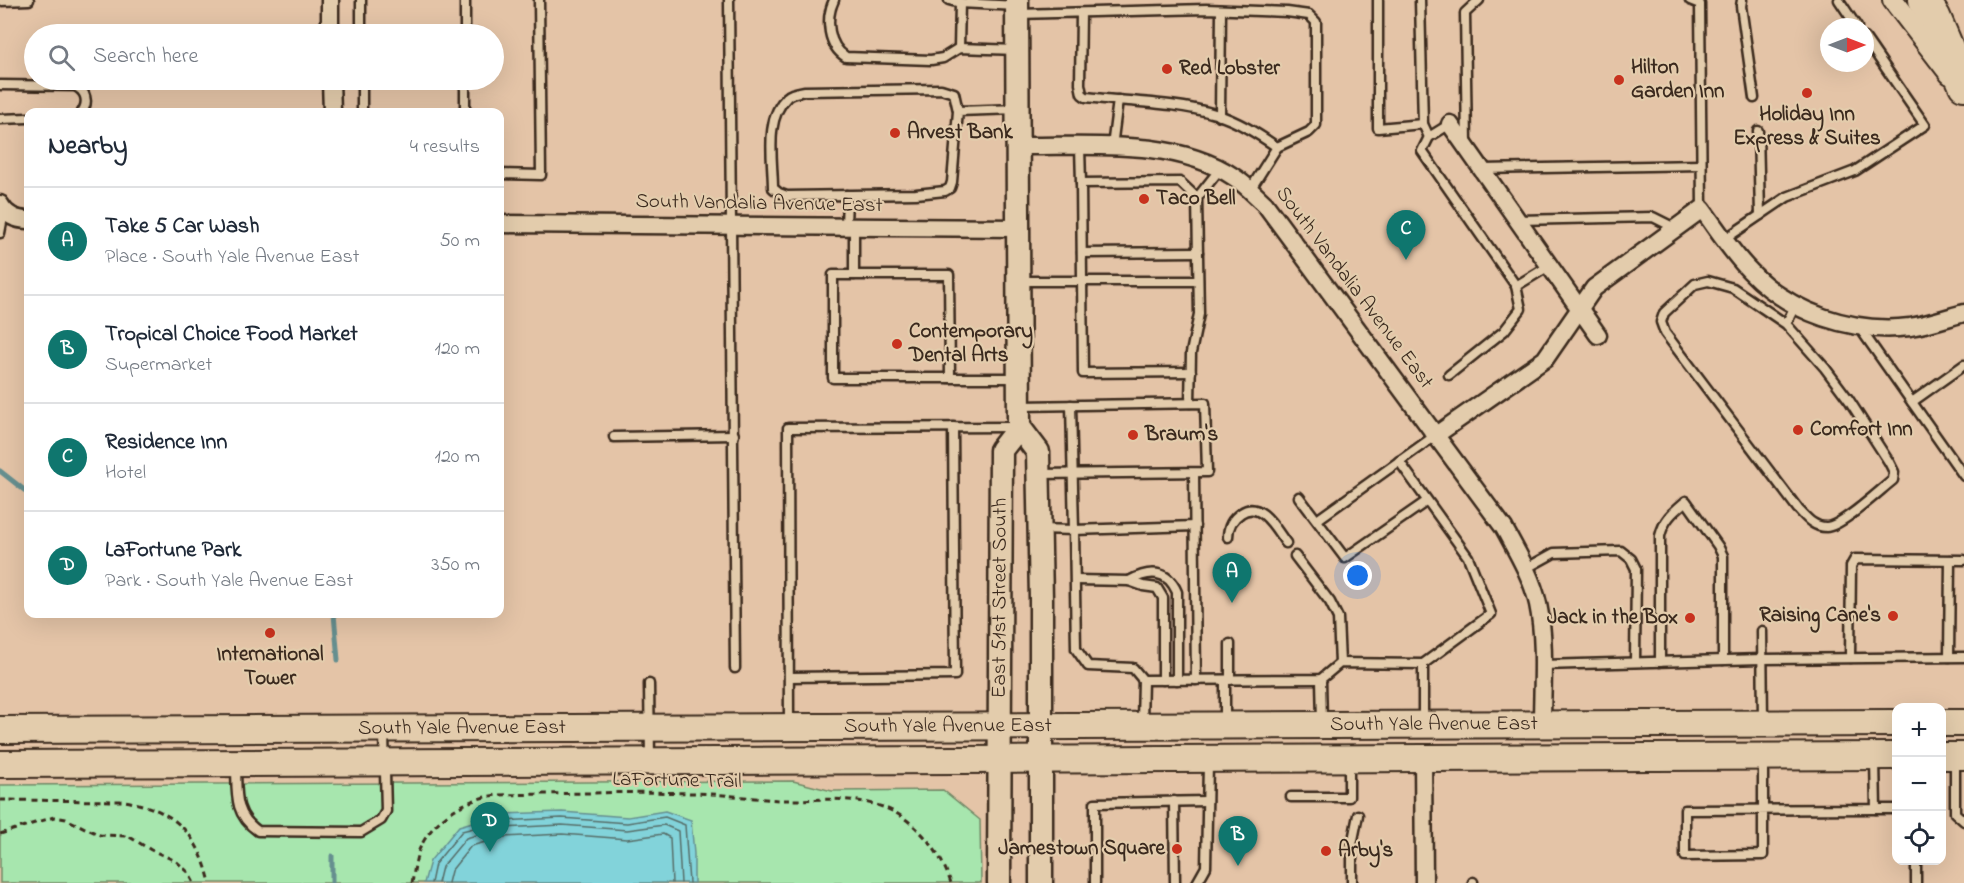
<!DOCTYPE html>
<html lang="en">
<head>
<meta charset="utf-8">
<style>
  :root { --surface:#fff; --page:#f6f6f7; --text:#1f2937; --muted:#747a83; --line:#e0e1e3; --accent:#0f766e }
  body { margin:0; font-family:"Indie Flower",sans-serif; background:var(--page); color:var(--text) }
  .controls { position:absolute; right:18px; bottom:18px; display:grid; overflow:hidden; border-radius:12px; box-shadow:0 6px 24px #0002 }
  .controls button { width:54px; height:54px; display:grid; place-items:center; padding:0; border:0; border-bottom:2px solid var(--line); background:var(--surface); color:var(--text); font:30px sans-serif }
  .compass { position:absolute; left:1820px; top:18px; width:54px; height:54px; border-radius:50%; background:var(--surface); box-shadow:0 6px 24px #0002; rotate:90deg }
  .you { position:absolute; left:1358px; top:576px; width:21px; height:21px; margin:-15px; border:4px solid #fff; border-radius:50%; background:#1a73e8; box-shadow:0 0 0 9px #1a73e833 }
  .badge { display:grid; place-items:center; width:39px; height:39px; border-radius:50%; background:var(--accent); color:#fff; font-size:20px; font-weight:700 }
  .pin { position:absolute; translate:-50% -50px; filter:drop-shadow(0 2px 3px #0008) }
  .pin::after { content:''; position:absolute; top:32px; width:21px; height:18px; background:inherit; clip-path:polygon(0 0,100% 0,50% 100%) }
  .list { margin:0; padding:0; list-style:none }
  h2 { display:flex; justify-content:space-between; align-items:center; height:78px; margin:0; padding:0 24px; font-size:26px }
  h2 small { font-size:20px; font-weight:400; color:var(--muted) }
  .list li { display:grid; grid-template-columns:39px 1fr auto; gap:18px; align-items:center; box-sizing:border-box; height:108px; padding:0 24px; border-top:2px solid var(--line) }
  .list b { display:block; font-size:22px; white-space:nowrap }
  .list p { margin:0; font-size:20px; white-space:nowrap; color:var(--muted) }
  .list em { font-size:20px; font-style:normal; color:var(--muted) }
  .icon { flex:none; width:33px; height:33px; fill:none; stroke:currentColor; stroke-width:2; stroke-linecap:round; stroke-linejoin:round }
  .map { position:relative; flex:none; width:1964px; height:883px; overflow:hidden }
  .search { position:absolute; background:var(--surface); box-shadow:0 6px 24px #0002; left:24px; top:24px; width:480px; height:66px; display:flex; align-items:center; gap:15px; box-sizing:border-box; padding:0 21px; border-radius:33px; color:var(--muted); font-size:22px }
  .panel { position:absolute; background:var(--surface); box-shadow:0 6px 24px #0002; left:24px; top:108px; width:480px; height:510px; border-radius:12px }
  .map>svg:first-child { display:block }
  .green { fill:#a7e6ae; stroke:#718866; stroke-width:1.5 }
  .water { fill:#82d3da; stroke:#668f8f; stroke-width:1.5 }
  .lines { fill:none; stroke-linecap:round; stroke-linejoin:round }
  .shore { stroke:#576e69; stroke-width:1.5 }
  .stream { stroke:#668f8f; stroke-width:5 }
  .service-casing { stroke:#3b2a1e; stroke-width:13 }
  .minor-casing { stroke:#3b2a1e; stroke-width:21 }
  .tertiary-casing { stroke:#3b2a1e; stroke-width:24 }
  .secondary-casing { stroke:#3b2a1e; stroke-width:27 }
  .primary-casing { stroke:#3b2a1e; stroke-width:30 }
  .motorway-casing { stroke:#3b2a1e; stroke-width:34 }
  .path { stroke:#3b2a1e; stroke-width:3; stroke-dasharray:6 4.5; stroke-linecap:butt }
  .service { stroke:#e3ccac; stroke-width:8 }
  .minor { stroke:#e3ccac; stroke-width:16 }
  .tertiary { stroke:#e3ccac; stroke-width:20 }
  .secondary { stroke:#e3ccac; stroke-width:22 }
  .primary { stroke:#e3ccac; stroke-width:26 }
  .motorway { stroke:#e3ccac; stroke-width:30 }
  .poi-dot { fill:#c8321e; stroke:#e3ccac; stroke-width:2 }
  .labels { text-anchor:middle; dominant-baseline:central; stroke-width:4.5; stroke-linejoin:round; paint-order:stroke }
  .poi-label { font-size:21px; font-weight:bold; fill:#3b2a1e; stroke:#e3ccac; text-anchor:start }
  .street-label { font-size:21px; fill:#3b2a1e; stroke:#e3ccac }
</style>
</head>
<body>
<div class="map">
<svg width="1964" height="883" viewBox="0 0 1964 883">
  <rect width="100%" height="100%" fill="#e4c4a7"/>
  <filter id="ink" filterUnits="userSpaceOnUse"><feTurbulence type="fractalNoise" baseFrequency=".0167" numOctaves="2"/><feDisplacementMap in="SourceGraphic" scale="12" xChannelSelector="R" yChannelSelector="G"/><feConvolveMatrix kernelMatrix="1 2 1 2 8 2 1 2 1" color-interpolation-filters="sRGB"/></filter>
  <g filter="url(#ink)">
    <polygon class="green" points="793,781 832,791 943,790 980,820 981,883 0,883 0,785"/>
    <polygon class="water" points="665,811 691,820 694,854 694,883 424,883 430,861 459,826 500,814 562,812 628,817"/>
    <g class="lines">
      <g class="shore">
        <polyline points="431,883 435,864 462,831 501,821 562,818 627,823 665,817 685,825 689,883"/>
        <polyline points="438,883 442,867 466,838 502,828 562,825 627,830 664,825 678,831 681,883"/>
        <polyline points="448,883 451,871 471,846 504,837 562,834 627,839 663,834 670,838 672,883"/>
      </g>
      <g class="stream">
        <polyline points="0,471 28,493"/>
        <polyline points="334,614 338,660"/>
        <polyline points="332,856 332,883"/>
      </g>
      <g class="service-casing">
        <g id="service">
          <polyline points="361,0 361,34"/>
          <polyline points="465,0 465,34"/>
          <polyline points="729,0 735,668"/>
          <path d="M 834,0 C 825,19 828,46 846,57 L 931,60 L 943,58 L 959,48 L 1017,50"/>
          <polyline points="949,0 960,3"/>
          <polyline points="1378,0 1378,128 1423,124"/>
          <polyline points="1420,0 1423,124 1429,137"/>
          <polyline points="1690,0 1700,4 1702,209"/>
          <polyline points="1742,0 1741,6 1754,98"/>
          <polyline points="1839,0 1857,27"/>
          <polyline points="0,1 29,0"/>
          <path d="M 1018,14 L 1206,9 L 1287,12 L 1309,15 L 1316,22 L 1316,125 L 1309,132 L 1277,147 C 1258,134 1238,121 1215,114 C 1176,102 1126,102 1086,97 L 1082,94 L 1080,84 L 1081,13"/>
          <polyline points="959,48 960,3 1017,6"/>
          <polyline points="362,80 362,112"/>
          <polyline points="465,80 465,112"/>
          <path d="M 0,85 L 75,86 C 86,91 89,102 82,112"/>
          <path d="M 958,111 L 952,182 L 950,188 L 945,191 L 916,194 L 787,196 L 779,193 L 773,188 C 773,160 764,119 787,97 C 791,93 799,92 805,91 L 941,89 L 954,93 L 958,111 L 1018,109"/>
          <polyline points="1220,116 1221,10"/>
          <polyline points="0,119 28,118"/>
          <polyline points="1450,124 1429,137 1422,151 1516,286 1549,266"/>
          <polyline points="1758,131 1760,215"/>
          <polyline points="1467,144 1465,13 1479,0"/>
          <polyline points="1080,147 1081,183 1180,182 1197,198"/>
          <polyline points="1112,147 1118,100"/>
          <polyline points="1483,169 1701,165"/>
          <polyline points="500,174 541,175 539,0"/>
          <polyline points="1081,183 1083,373 1191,372"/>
          <polyline points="1250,190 1277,147"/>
          <polyline points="1518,220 1653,217 1675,228"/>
          <polyline points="846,227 847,195"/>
          <polyline points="854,228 854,275 833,275 833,378 1017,378"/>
          <polyline points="0,233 4,212"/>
          <polyline points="1725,239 1787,197 1855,171 1925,125 1865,38"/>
          <polyline points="1082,253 1198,252"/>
          <polyline points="854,275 949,275 950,378"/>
          <polyline points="1019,281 1198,281"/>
          <path d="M 1786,324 L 1733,288 L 1708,281 L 1695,284 L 1664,313 L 1661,322 L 1665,333 L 1798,509 C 1806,517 1813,527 1826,527 C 1841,527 1879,491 1893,480 L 1894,472 L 1889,462 L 1849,400 L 1825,368 L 1786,324 L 1795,306"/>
          <polyline points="1859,327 1964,476"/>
          <polyline points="1449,375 1504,331 1521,309 1516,286"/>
          <polyline points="1912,402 1964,365"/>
          <polyline points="1190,403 1191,353 1199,314 1197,198 1220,169"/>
          <polyline points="1071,405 1074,530 1195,526"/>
          <polyline points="1021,406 1205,403 1207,472 1039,474"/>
          <polyline points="614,437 734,435"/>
          <polyline points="1194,473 1196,680"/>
          <polyline points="1299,497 1345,558 1427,501"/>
          <polyline points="1317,520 1436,435"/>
          <polyline points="1040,529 1074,530 1076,649 1088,666 1133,668 1143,680 1321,679 1340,663 1423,664 1491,614 1468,557 1399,461"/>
          <path d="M 1228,537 C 1228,526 1232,519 1241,513 C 1261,499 1276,530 1286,543"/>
          <polyline points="1295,556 1330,602 1338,618 1340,663"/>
          <polyline points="1525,569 1554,553 1621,551 1631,559 1636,569 1635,662"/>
          <polyline points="1076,580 1129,581 1143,586 1157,588 1163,598 1163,680"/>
          <path d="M 1129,581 C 1149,570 1167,569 1177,592 L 1177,680"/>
          <polyline points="1762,631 1763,721"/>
          <polyline points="1230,644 1230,680"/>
          <polyline points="1949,657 1950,560"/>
          <polyline points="1850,658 1851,566 1855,559 1964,560"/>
          <path d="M 1660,662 L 1660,536 C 1664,519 1673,512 1686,501 L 1718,546 L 1723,556 L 1723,660"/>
          <polyline points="1423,664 1423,721"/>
          <polyline points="1542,665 1762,659 1964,657"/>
          <polyline points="789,677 955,675 953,427"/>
          <polyline points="1321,679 1322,723"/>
          <polyline points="649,684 650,758"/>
          <polyline points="1142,722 1143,680"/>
          <polyline points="1225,724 1225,680"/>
          <polyline points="789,725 788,428 1015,427"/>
          <polyline points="1763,760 1763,855 1685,856 1685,810 1876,809 1875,759"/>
          <polyline points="1955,760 1955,813 1964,821"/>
          <path d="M 236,765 C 237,792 233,814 258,831 L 361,832 L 381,820 L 386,811 L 384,733"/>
          <polyline points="1291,797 1349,797 1349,762"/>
          <polyline points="1174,801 1175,883"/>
          <polyline points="1876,809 1896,809"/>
          <polyline points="1352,845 1358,815"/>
          <polyline points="1352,857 1352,883"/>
          <polyline points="1916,860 1916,883"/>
          <polyline points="1473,882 1473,883"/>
          <polyline points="1095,883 1095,803 1207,801"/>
          <polyline points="1197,883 1206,867 1208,763"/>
        </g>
      </g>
      <g class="minor-casing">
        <g id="minor">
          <polyline points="330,0 330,34"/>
          <polyline points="331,80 332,112"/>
          <polyline points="1450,124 1598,335"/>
          <path d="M 1018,146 C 1087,147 1174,137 1234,177 C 1245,184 1255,195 1265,204 L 1504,528 C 1517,552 1532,577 1538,604 C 1546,642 1542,686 1542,725"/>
          <path d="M 0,204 C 6,215 16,220 28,220"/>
          <polyline points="500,224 1019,228"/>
          <path d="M 1436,435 L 1545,359 L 1594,288 L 1702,209 C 1717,229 1732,253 1750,271 C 1790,313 1853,334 1910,327 C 1929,324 1946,318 1964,313"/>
          <polyline points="1423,758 1424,883"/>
        </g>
      </g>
      <g class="tertiary-casing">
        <polyline id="tertiary" points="1893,0 1950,74"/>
      </g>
      <g class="secondary-casing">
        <g id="secondary">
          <polyline points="1017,0 1019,427 1038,452 1041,599 1041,883"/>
          <path id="s1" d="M 999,883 L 1001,450 L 1019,427"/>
        </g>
      </g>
      <g class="primary-casing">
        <g id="primary">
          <polyline points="1942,723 1964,723"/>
          <path id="s2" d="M 0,730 L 1896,723"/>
          <polyline points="1942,756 1964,756"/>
          <polyline points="0,764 1896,756"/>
        </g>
      </g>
      <g class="motorway-casing">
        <polyline id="motorway" points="1924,0 1935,17 1964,85"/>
      </g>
      <g class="path">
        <path d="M 0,800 L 124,801 C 174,809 199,834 210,883"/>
        <polyline points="0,834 54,817 66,819 100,835 128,836 151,850 176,861 188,872 194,883"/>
        <path d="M 412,883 C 414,873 415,860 419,850 C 433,819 463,799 497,795 C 562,794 628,791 693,793 C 722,794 750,798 779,800 C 819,801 859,793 896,813 C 923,829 941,854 951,883"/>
      </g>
      <use href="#service" class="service"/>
      <use href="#minor" class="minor"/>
      <use href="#tertiary" class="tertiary"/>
      <use href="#secondary" class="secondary"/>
      <use href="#primary" class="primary"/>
      <use href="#motorway" class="motorway"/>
    </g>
  </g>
  <g class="poi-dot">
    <circle cx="1167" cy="69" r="6"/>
    <circle cx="1619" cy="80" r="6"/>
    <circle cx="1807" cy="93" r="6"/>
    <circle cx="895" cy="133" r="6"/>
    <circle cx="1144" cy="199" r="6"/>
    <circle cx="897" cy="344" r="6"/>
    <circle cx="1798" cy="430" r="6"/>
    <circle cx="1133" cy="435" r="6"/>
    <circle cx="1893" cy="616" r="6"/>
    <circle cx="1690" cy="618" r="6"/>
    <circle cx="270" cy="633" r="6"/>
    <circle cx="1177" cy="849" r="6"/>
    <circle cx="1326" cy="851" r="6"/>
  </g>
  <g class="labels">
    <g class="poi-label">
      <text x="1631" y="68">Hilton<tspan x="1631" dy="24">Garden Inn</tspan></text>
      <text x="1179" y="69">Red Lobster</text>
      <text x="1807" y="115" text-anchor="middle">Holiday Inn<tspan x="1807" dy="24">Express &amp; Suites</tspan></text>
      <text x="907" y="133">Arvest Bank</text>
      <text x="1156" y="199">Taco Bell</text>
      <text x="909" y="332">Contemporary<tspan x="909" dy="24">Dental Arts</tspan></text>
      <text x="1810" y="430">Comfort Inn</text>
      <text x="1145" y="435">Braum's</text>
      <text x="1881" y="616" text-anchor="end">Raising Cane's</text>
      <text x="1678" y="618" text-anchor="end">Jack in the Box</text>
      <text x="270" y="655" text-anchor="middle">International<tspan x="270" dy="24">Tower</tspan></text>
      <text x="1165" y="849" text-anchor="end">Jamestown Square</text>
      <text x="1338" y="851">Arby's</text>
    </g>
    <g class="street-label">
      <text transform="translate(759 204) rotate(1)">South Vandalia Avenue East</text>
      <text transform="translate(1354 288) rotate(53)">South Vandalia Avenue East</text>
      <text stroke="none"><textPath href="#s1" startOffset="285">East 51st Street South</textPath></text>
      <text stroke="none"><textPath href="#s2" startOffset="1434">South Yale Avenue East</textPath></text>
      <text stroke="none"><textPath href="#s2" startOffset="948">South Yale Avenue East</textPath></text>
      <text stroke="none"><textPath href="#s2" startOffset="462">South Yale Avenue East</textPath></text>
      <text transform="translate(677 781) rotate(1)">LaFortune Trail</text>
    </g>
  </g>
</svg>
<div class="controls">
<button>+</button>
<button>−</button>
<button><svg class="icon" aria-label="locate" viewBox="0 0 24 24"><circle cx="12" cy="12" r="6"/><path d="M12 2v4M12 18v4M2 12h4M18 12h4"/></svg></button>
</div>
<svg class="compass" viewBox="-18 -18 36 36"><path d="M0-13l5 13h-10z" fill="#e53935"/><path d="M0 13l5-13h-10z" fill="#747a83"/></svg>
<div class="you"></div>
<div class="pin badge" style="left:1232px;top:603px">A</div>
<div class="pin badge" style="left:1238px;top:866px">B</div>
<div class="pin badge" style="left:1406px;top:260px">C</div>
<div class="pin badge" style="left:490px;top:852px">D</div>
<div class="search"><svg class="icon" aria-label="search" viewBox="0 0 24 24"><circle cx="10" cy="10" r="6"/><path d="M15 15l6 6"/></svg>Search here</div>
<section class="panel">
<h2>Nearby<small>4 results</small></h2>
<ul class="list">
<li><span class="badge">A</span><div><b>Take 5 Car Wash</b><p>Place · South Yale Avenue East</p></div><em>50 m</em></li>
<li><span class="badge">B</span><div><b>Tropical Choice Food Market</b><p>Supermarket</p></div><em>120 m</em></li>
<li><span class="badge">C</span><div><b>Residence Inn</b><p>Hotel</p></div><em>120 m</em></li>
<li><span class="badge">D</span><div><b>LaFortune Park</b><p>Park · South Yale Avenue East</p></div><em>350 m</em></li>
</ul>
</section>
</div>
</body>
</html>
